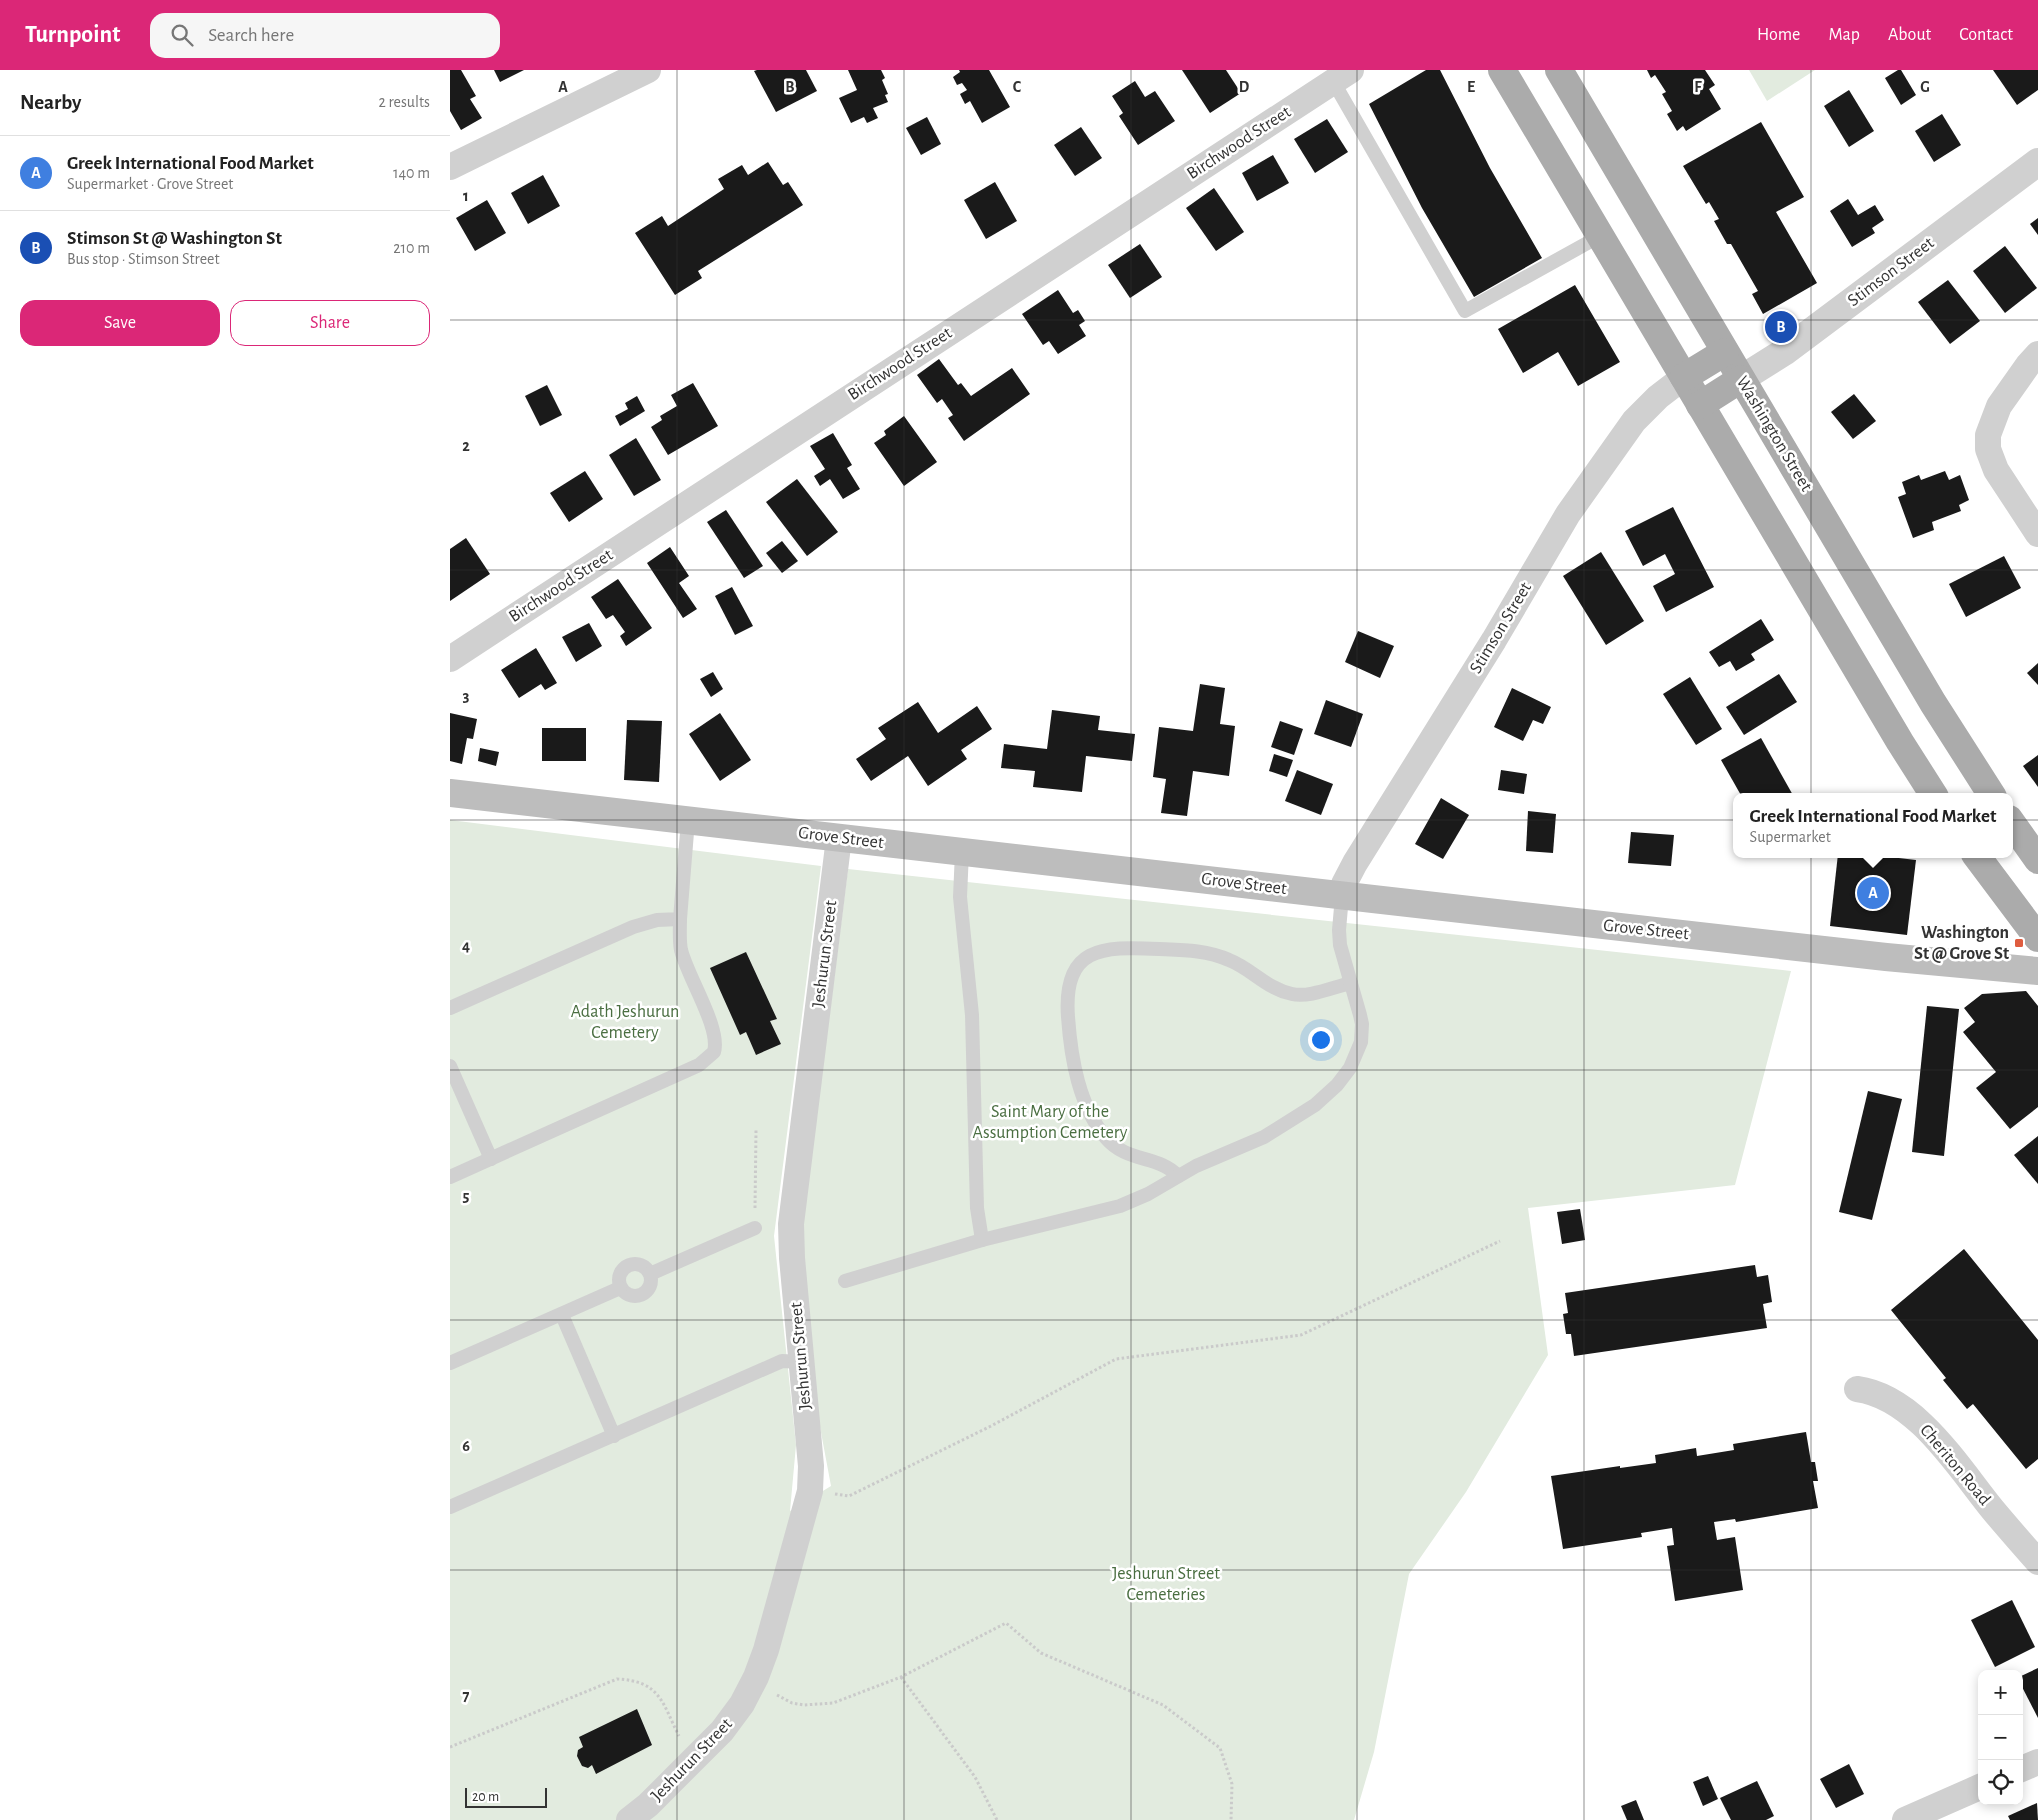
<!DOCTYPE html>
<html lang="en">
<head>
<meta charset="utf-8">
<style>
  :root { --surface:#fff; --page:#f6f6f6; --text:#222; --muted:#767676; --line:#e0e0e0; --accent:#db2777 }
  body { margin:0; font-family:"Alegreya Sans",sans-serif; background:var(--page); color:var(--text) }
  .controls { position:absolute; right:15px; bottom:15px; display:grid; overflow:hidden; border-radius:10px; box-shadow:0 2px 12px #0003 }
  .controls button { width:45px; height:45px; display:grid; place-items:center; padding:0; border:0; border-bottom:1px solid var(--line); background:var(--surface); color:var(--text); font:25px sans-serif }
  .scale { position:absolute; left:15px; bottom:12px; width:82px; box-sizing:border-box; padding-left:5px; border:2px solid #333; border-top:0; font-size:14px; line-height:18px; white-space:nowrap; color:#333; -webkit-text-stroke:4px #fff; paint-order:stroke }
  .you { position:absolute; left:870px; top:969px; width:18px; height:18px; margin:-12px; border:4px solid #fff; border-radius:50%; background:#1a73e8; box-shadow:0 0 0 8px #1a73e833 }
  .badge { display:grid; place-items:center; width:32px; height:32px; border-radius:50%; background:var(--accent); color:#fff; font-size:16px; font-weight:700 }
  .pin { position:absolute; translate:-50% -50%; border:2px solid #fff; box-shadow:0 1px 5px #0006 }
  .popup { position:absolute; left:1283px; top:723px; width:280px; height:65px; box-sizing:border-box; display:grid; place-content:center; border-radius:10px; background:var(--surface); filter:drop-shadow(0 1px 4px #0005); font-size:16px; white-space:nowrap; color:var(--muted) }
  .popup b { font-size:19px; color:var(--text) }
  .popup::after { content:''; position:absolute; left:50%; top:100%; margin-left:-10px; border:10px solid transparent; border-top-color:var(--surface) }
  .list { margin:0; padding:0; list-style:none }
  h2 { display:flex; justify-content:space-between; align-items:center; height:65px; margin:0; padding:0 20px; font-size:21px }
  h2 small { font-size:16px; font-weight:400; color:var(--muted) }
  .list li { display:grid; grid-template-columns:32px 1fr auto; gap:15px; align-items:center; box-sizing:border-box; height:75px; padding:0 20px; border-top:1px solid var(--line) }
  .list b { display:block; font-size:19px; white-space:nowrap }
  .list p { margin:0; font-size:16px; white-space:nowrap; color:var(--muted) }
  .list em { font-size:16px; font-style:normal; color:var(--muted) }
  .actions { display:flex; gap:10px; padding:15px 20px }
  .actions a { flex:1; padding:11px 0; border:1px solid var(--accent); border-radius:15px; text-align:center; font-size:18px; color:var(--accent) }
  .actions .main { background:var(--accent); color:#fff }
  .icon { flex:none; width:28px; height:28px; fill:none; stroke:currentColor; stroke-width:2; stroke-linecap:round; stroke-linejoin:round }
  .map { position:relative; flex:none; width:1588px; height:1750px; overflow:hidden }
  header { display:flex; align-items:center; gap:30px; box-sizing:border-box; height:70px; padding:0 25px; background:var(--accent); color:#fff }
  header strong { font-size:24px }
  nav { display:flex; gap:28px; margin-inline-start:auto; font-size:18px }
  .search { width:350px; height:45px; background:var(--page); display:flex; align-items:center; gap:12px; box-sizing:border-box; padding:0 18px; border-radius:15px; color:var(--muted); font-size:19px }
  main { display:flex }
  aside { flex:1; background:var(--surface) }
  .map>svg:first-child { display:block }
  .green { fill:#e2ebdf }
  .building { fill:#1a1a1a }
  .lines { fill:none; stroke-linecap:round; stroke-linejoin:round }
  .path { stroke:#cacaca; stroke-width:3; stroke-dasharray:2.5 2.5; stroke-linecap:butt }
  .service { stroke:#d0d0d0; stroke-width:14 }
  .minor { stroke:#d0d0d0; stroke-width:26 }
  .tertiary { stroke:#d0d0d0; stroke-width:28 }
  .secondary { stroke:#bdbdbd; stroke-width:28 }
  .primary { stroke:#ababab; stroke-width:28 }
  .grid { fill:none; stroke:#333; stroke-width:1; stroke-opacity:0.55 }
  .poi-dot { fill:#df5c3f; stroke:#fff; stroke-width:2 }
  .labels { text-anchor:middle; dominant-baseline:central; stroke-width:5; stroke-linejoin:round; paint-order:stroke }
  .street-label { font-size:18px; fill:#333; stroke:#fff }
  .poi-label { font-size:18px; font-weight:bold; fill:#333; stroke:#fff; text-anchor:end }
  .park-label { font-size:18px; fill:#4a6e41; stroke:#fff }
  .grid-label { font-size:16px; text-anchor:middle; font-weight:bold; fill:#333; stroke:#fff; stroke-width:5; stroke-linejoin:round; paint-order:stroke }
</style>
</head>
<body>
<header>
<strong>Turnpoint</strong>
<div class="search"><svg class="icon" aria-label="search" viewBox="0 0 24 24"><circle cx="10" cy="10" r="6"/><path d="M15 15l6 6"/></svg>Search here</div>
<nav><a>Home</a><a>Map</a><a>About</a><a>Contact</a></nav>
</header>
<main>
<aside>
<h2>Nearby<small>2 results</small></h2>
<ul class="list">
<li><span class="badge" style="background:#3f7fe0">A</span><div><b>Greek International Food Market</b><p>Supermarket · Grove Street</p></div><em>140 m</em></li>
<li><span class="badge" style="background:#1a4fb4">B</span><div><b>Stimson St @ Washington St</b><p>Bus stop · Stimson Street</p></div><em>210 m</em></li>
</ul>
<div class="actions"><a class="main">Save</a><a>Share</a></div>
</aside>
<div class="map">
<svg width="1588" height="1750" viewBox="0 0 1588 1750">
  <rect width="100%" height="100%" fill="#fff"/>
  <g class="green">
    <polygon points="1299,0 1365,0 1317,31"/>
    <polygon points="0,750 371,796 324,1166 346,1375 340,1441 381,1416 365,1330 351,1169 398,799 1341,901 1285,1115 1078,1138 1098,1285 1016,1422 959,1504 924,1682 904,1750 0,1750"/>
  </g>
  <g class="building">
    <polygon points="0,0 11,0 26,26 20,29 32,48 11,60 0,41"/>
    <polygon points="44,0 74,0 50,12"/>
    <polygon points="307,0 356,0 367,21 326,42 304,1"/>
    <polygon points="398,0 431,0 435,8 432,10 438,24 435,25 438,32 423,38 428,48 417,53 414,47 401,53 389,28 407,20"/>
    <polygon points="509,0 539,0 560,37 532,53 520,31 515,34 510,24 517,20 512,13 507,15 503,7 510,2"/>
    <polygon points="732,0 776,0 791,23 760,43"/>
    <polygon points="976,0 990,0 1040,98 1092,188 1024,227 972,138 919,34"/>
    <polygon points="1197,0 1255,0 1265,15 1259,19 1271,39 1236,61 1233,56 1227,61 1217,44 1222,41 1212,24 1216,22 1205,5 1201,8"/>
    <polygon points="1448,0 1451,0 1466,25 1451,35 1435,8"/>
    <polygon points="1543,0 1588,0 1588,20 1567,35"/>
    <polygon points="685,11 695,27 705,21 725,51 688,75 669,46 673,43 662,26"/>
    <polygon points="1399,20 1424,61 1399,77 1374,36"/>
    <polygon points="1492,44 1511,75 1484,92 1465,61"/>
    <polygon points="477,47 491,74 471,85 456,58"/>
    <polygon points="877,49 898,82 865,103 844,69"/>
    <polygon points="1311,52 1354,127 1326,142 1367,213 1313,244 1302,224 1308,221 1281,174 1277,174 1264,151 1269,149 1259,132 1256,134 1233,96"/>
    <polygon points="631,57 652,88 625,106 604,75"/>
    <polygon points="823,85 839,113 807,131 792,103"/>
    <polygon points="318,92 333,115 338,112 353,135 248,201 252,208 225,225 185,163 212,146 218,156 274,119 268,109 292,95 298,105"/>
    <polygon points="93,105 110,136 78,154 61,123"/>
    <polygon points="545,112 567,151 536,169 514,130"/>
    <polygon points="764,118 794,162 766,181 736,138"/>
    <polygon points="1398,129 1408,145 1425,135 1434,150 1422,158 1425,163 1402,177 1380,141"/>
    <polygon points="37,130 56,163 25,181 6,148"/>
    <polygon points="1588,148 1588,165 1580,154"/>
    <polygon points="690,174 712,207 680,228 658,195"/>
    <polygon points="1555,176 1587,218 1555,243 1523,201"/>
    <polygon points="1498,210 1530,251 1500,274 1468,232"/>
    <polygon points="1125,215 1170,292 1128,316 1108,282 1073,303 1048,259"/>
    <polygon points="608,220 623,243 628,240 635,251 629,255 636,266 608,284 599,271 593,275 572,244"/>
    <polygon points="489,289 508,315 511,313 521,326 562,298 580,324 514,371 498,348 503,345 492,329 487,333 467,305"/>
    <polygon points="243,313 268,356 218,385 201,357 212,350 210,346 227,336 221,325"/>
    <polygon points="97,315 112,345 90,356 75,326"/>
    <polygon points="1404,324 1426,351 1403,369 1381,342"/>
    <polygon points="187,326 195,341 170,356 165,346 178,339 175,333"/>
    <polygon points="454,346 487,392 454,416 424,373 436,365 434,361"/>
    <polygon points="383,363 402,395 397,398 410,419 393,429 380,409 370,416 364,406 375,399 360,376"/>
    <polygon points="186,368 211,410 184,426 159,385"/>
    <polygon points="135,401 153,429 119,452 100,423"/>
    <polygon points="1495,401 1499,410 1510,405 1519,430 1509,435 1511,441 1482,452 1484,460 1463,468 1448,427 1456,424 1452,412 1469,405 1471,410"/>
    <polygon points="347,409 388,462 357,486 316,432"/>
    <polygon points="1223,437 1264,517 1216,542 1203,516 1225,504 1215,484 1193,496 1175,461"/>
    <polygon points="276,440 313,496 294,508 257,452"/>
    <polygon points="16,468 40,504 0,531 0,479"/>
    <polygon points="332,471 348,491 332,503 316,483"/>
    <polygon points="220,477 239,506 229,513 247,539 233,548 197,493"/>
    <polygon points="1151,482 1194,551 1156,575 1113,506"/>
    <polygon points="1554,486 1571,518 1516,547 1499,514"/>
    <polygon points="168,509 202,558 176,576 170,566 175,562 163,545 156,549 141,527"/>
    <polygon points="282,517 303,556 285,565 265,526"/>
    <polygon points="1311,549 1324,570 1301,584 1305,590 1286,601 1280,591 1269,597 1259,582"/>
    <polygon points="139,553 152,576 126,592 112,567"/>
    <polygon points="908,561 944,576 930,608 895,592"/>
    <polygon points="86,578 107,613 95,620 91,614 69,628 51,600"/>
    <polygon points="1588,593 1588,615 1577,603"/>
    <polygon points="263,602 273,619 261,627 250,609"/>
    <polygon points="1329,604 1347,632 1294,665 1276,637"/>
    <polygon points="1240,607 1272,659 1246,675 1213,624"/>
    <polygon points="750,614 775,618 770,654 785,656 779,706 743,701 737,746 711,743 716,709 703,707 709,657 743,661"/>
    <polygon points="1062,618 1101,637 1093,654 1083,650 1073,671 1044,657"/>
    <polygon points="876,630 913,644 901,677 864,664"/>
    <polygon points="468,632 488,663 527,636 542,659 511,680 517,689 478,716 458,686 421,711 406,689 436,669 428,658"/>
    <polygon points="602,640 650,646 648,660 685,664 682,691 636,686 632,722 583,717 585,701 551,698 554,674 597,679"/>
    <polygon points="0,643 27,649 23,669 17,668 12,694 0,691"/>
    <polygon points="270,643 301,690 270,711 239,664"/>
    <polygon points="177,650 212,651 209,712 174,710"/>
    <polygon points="830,651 853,659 844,685 821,677"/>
    <rect x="92" y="658" width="44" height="33"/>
    <polygon points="1311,668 1344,727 1292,727 1271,690"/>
    <polygon points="30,678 49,682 46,696 28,691"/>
    <polygon points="824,684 843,690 837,707 819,701"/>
    <polygon points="1588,685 1588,717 1573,696"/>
    <polygon points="847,700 883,714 871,745 835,731"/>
    <polygon points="1051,700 1077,704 1074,724 1048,720"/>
    <polygon points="991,728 1019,745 993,789 965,774"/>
    <polygon points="1078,741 1106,744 1103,783 1076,781"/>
    <polygon points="1181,762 1224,765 1221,796 1178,793"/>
    <polygon points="1388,784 1414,784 1466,790 1457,865 1380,856"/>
    <polygon points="296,882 327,949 320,951 331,974 306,985 296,962 290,965 260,898"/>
    <polygon points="1576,921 1588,936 1588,1037 1560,1059 1526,1018 1546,1002 1513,962 1525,952 1514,938 1532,924"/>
    <polygon points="1477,936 1509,939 1494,1086 1462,1082"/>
    <polygon points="1418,1021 1452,1029 1422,1150 1389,1142"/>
    <polygon points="1588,1066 1588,1114 1564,1085"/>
    <polygon points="1130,1139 1135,1170 1112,1174 1107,1142"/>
    <polygon points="1514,1179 1588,1270 1588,1389 1576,1399 1523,1334 1517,1339 1493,1310 1496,1308 1441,1240"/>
    <polygon points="1305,1195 1307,1207 1318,1205 1322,1232 1313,1234 1317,1258 1124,1286 1121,1264 1116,1264 1113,1244 1118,1243 1115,1223"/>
    <polygon points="1356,1362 1361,1392 1365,1392 1368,1411 1363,1411 1368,1438 1286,1452 1285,1449 1264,1452 1267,1470 1285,1467 1293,1520 1225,1531 1217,1476 1224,1475 1222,1458 1191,1463 1192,1467 1113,1479 1101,1406 1170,1396 1170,1398 1206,1393 1205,1385 1246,1378 1247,1386 1284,1380 1283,1374"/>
    <polygon points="1562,1530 1585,1577 1545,1597 1521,1550"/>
    <polygon points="1588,1598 1588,1648 1569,1611 1569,1607"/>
    <polygon points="187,1639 202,1675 146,1704 142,1695 138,1698 132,1696 127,1686 128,1680 133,1677 129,1667"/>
    <polygon points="1399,1694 1414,1724 1386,1738 1370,1709"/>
    <polygon points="1258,1706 1268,1729 1253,1736 1243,1712"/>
    <polygon points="1307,1711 1324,1746 1316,1750 1281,1750 1270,1728"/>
    <polygon points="1186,1730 1194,1750 1177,1750 1171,1736"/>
    <polygon points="1587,1733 1588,1750 1560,1750 1558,1746"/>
  </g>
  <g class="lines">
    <g class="path">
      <polyline points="305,1138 306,1060"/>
      <polyline points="385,1424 399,1426 541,1356 666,1289 851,1265 1050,1171"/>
      <polyline points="451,1607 525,1707 547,1750"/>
      <polyline points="327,1625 342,1633 354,1635 383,1633 451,1607 556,1553 591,1583 713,1635 770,1678 782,1714 781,1750"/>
      <path d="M 0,1677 L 167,1609 C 211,1611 212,1633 229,1666"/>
    </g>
    <g class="service">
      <polyline points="883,11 1015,241 1150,166"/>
      <polyline points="512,782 510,827 522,945 527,1138 532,1170"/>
      <polyline points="0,938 183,857 207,850 230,849 238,750"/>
      <polyline points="0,996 41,1089"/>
      <path d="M 728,1106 C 709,1085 677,1093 656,1068 C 629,1036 621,989 618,947 C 613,877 651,876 709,879 C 733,880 756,880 779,890 C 802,899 817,919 842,924 C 859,928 883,917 901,913"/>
      <path d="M 0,1107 L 249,995 L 264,982 C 271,958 238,908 231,880 C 229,870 230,859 230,849"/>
      <circle cx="185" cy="1210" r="16"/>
      <polyline points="200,1204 305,1158"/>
      <polyline points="395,1211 532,1170 670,1136 698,1124 746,1096 814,1067 865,1035 887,1015 900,998 911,972 912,954 910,945 890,875 889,860 892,826"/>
      <polyline points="112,1245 164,1366"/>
      <polyline points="0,1293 170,1218"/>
      <polyline points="0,1437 332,1291 351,1292"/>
    </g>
    <g class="minor">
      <polyline points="0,97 198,0"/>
      <polyline points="1588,284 1578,295 1549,336 1538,365 1538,379 1546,400 1588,464"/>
      <polyline points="0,589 901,0"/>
      <polyline points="892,826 894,814 905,793 1044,570 1118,444 1184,351 1208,327 1234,307"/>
      <path d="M 1407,1319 C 1466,1327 1508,1397 1543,1440 C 1558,1458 1573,1475 1588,1492"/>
      <polyline points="1569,1700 1588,1692"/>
      <polyline points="179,1750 198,1735 272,1661 292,1634 306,1607 316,1580 360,1421 361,1396 342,1188 341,1154 389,768"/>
      <polyline points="1455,1750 1532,1716"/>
    </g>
    <polyline class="tertiary" points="1291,309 1334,282 1588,92"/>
    <polyline class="secondary" points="0,723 923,829 1436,887 1588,901"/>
    <g class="primary">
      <polyline points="1052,0 1450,672 1485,727"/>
      <polyline points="1109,0 1483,633 1543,727"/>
      <polyline points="1234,307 1275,282"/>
      <polyline points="1250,335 1291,309"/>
      <polyline points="1559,749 1588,790"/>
      <polyline points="1525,784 1588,868"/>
    </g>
  </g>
  <path class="grid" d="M 227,0 L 227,1750M 454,0 L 454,1750M 681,0 L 681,1750M 907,0 L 907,1750M 1134,0 L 1134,1750M 1361,0 L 1361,1750M 0,250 L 1588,250M 0,500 L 1588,500M 0,750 L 1588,750M 0,1000 L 1588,1000M 0,1250 L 1588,1250M 0,1500 L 1588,1500"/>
  <rect class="poi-dot" x="1564" y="868" width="10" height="10" rx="2.5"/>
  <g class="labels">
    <g class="street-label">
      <text transform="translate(789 73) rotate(-33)">Birchwood Street</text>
      <text transform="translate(1441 202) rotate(-37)">Stimson Street</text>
      <text transform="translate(450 294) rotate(-33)">Birchwood Street</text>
      <text transform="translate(1324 364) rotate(59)">Washington Street</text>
      <text transform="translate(111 516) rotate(-33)">Birchwood Street</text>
      <text transform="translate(1051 558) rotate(-59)">Stimson Street</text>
      <text transform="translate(391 768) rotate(7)">Grove Street</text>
      <text transform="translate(794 814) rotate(7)">Grove Street</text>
      <text transform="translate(1196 860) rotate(6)">Grove Street</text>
      <text transform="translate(375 884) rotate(-83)">Jeshurun Street</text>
      <text transform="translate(351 1286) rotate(-95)">Jeshurun Street</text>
      <text transform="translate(1505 1395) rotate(50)">Cheriton Road</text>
      <text transform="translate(242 1690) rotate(-46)">Jeshurun Street</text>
    </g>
    <g class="poi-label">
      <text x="1559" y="863">Washington<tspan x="1559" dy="21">St @ Grove St</tspan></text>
    </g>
    <g class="park-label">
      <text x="175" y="942">Adath Jeshurun<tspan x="175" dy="21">Cemetery</tspan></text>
      <text x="600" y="1042">Saint Mary of the<tspan x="600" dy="21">Assumption Cemetery</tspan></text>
      <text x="716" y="1504">Jeshurun Street<tspan x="716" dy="21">Cemeteries</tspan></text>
    </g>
  </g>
  <g class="grid-label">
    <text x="113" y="22">A</text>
    <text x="340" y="22">B</text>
    <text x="567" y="22">C</text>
    <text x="794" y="22">D</text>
    <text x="1021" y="22">E</text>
    <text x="1248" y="22">F</text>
    <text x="1475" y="22">G</text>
    <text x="16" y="131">1</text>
    <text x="16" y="381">2</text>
    <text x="16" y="631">3</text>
    <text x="16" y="881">4</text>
    <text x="16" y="1131">5</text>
    <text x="16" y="1381">6</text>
    <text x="16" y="1631">7</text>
  </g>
</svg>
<div class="controls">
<button>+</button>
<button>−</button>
<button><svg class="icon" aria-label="locate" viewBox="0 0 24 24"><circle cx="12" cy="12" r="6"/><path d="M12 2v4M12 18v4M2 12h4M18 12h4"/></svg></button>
</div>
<div class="scale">20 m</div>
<div class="you"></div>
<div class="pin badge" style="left:1423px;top:823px;background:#3f7fe0">A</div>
<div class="popup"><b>Greek International Food Market</b>Supermarket</div>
<div class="pin badge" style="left:1331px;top:257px;background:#1a4fb4">B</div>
</div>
</main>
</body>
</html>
